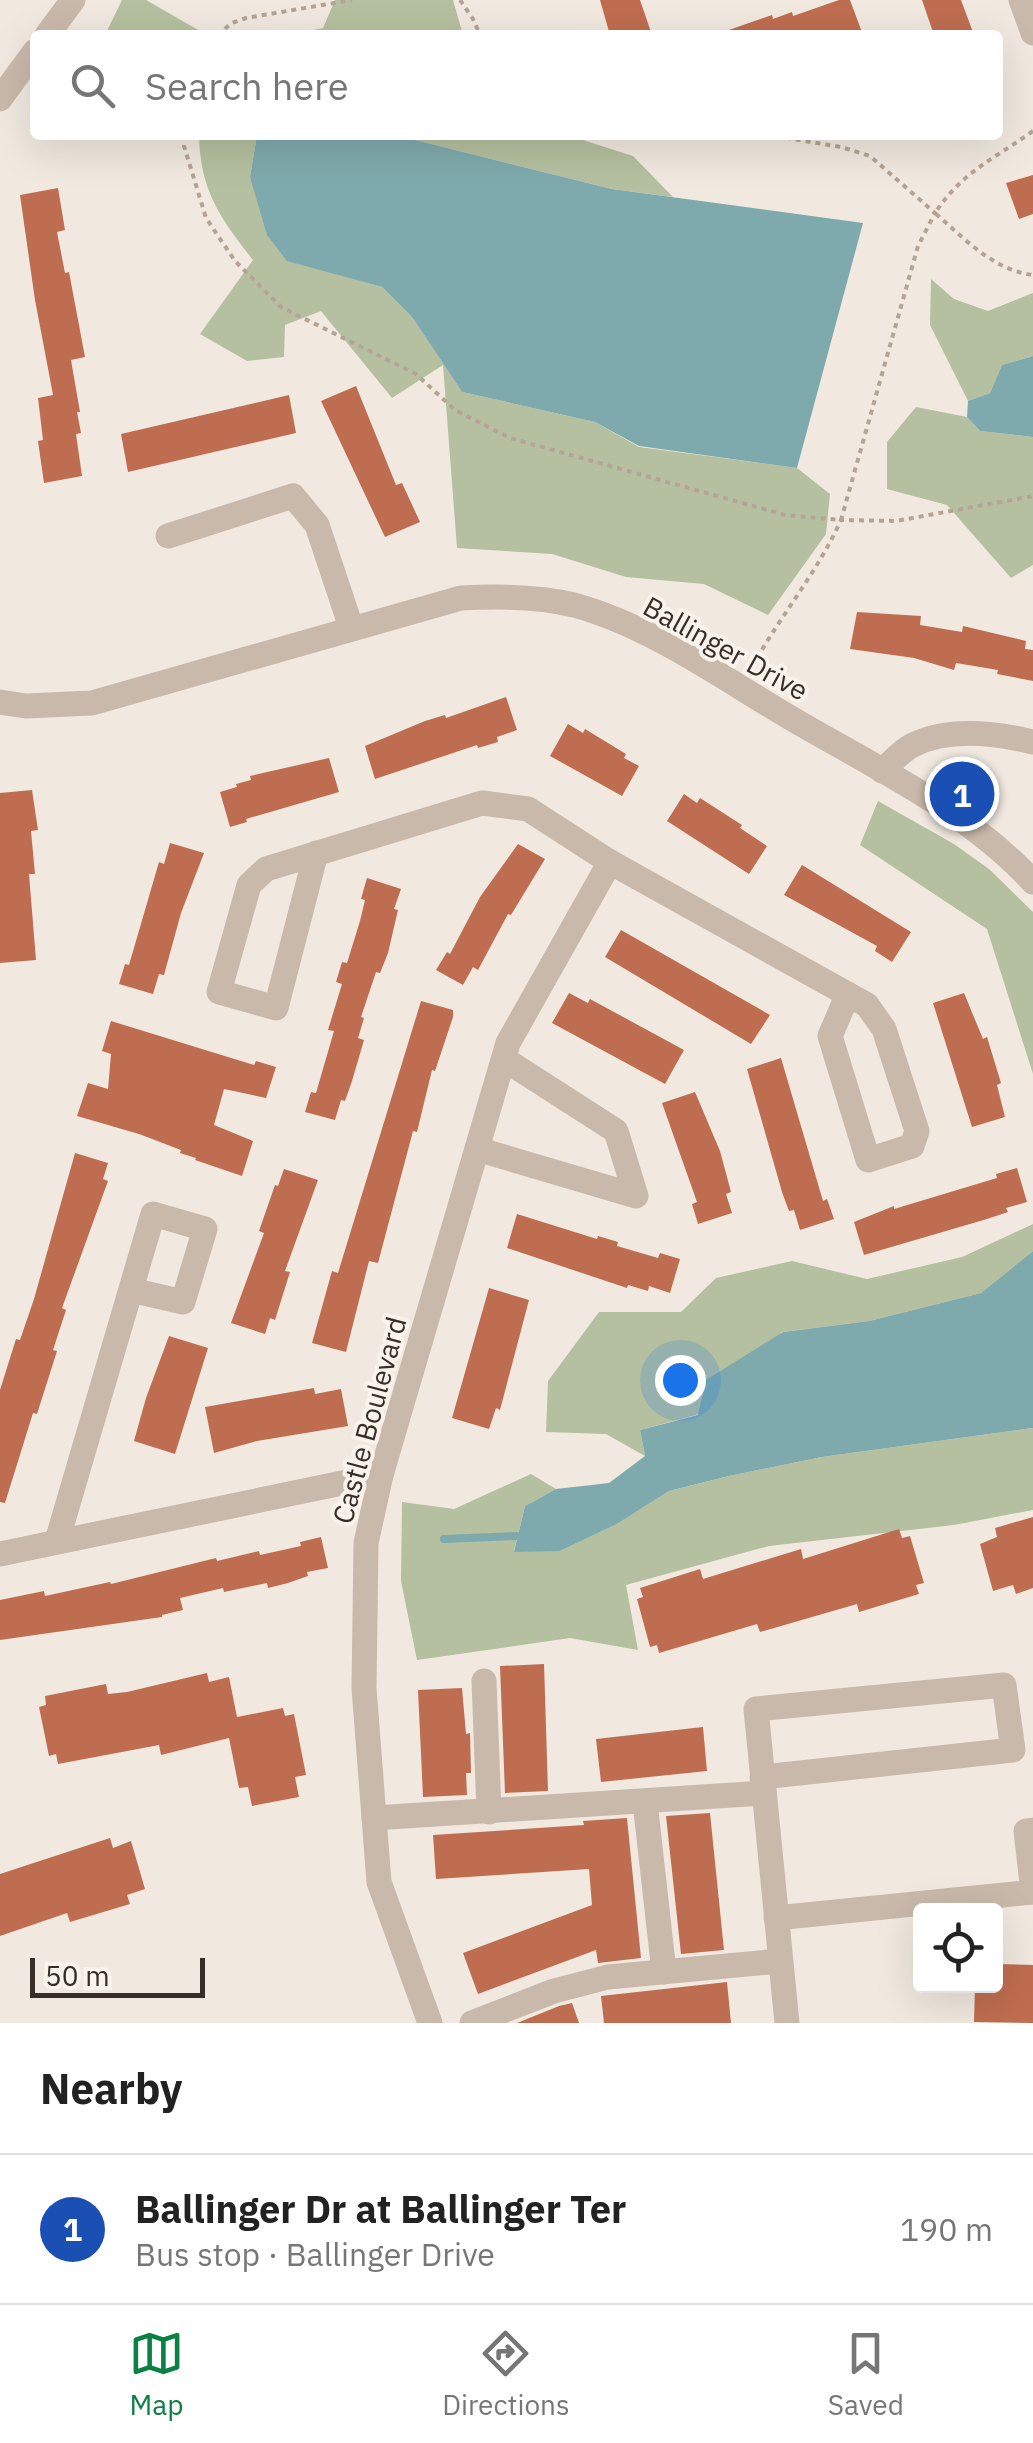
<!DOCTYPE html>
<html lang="en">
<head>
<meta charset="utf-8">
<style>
  :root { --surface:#fff; --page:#f2f2f2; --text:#222; --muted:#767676; --line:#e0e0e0; --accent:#0b8043 }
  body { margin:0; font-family:"IBM Plex Sans",sans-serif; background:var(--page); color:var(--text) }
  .controls { position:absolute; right:30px; bottom:30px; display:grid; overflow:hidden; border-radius:10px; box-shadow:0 10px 40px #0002 }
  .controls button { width:90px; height:90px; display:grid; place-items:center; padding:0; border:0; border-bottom:2px solid var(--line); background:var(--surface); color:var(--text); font:50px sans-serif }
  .scale { position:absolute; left:30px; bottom:25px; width:175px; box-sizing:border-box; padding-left:10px; border:5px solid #372e2a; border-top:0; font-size:28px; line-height:35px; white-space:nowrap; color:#372e2a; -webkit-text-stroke:8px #f9f3eb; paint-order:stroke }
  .you { position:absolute; left:680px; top:1380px; width:35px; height:35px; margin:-25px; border:8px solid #fff; border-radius:50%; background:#1a73e8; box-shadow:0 0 0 15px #1a73e833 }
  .badge { display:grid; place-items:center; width:65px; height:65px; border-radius:50%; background:var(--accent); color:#fff; font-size:32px; font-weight:700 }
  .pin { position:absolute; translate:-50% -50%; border:5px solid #fff; box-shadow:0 2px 10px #0006 }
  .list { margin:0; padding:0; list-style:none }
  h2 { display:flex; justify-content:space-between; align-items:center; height:130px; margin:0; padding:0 40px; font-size:42px }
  h2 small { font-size:32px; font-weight:400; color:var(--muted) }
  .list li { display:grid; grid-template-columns:65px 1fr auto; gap:30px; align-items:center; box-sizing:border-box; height:150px; padding:0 40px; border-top:2px solid var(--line) }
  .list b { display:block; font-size:38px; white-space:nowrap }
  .list p { margin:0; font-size:32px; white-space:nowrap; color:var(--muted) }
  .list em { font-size:32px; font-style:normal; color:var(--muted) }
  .icon { flex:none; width:55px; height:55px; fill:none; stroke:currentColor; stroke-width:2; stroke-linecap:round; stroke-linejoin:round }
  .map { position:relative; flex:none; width:1033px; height:2023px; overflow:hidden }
  .search { position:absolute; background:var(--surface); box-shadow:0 10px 40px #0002; left:30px; right:30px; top:30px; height:110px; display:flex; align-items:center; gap:25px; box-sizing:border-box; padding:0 35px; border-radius:10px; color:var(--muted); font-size:38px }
  .sheet { height:280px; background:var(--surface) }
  nav { display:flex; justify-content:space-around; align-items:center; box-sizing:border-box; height:140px; border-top:2px solid var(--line); background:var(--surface); font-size:28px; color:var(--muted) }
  nav a { display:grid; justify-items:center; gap:5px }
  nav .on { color:var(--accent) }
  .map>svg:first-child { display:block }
  .green { fill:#b4c09f }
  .water { fill:#7faaad }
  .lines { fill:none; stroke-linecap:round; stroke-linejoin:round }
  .stream { stroke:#7faaad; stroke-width:8 }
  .building { fill:#bf6d50 }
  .path { stroke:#b5a495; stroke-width:4; stroke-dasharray:5 5; stroke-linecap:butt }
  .minor { stroke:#c9b9ab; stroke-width:25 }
  .labels { text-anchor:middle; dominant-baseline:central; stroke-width:8; stroke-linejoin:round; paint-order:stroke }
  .street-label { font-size:28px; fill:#372e2a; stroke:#f9f3eb }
</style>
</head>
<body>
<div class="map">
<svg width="1033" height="2023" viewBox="0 0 1033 2023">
  <rect width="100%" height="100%" fill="#f1e9df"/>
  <g class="green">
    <polygon points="122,0 146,0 207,35 105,35"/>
    <polygon points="335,0 453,0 463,35 289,35 323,28"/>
    <path d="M 199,135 L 257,135 L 250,177 L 287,260 L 382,287 L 412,317 L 462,392 L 595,422 L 639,447 L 797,468 L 830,494 L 826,534 L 768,615 L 704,584 L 626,577 L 552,554 L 457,548 L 443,365 L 392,398 L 321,311 L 285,325 L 284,357 L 247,361 L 200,334 L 253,260 C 220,218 200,190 199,135 Z"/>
    <polygon points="408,135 567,135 633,156 673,197 612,189 410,139"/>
    <polygon points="931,279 954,299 988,311 1033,293 1033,356 1002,365 990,393 968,401 930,325"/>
    <polygon points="916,407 967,417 980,431 1033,437 1033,565 1011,578 947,505 887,489 887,442"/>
    <polygon points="878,801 954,844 989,869 1033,912 1033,1074 987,929 860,845"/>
    <polygon points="1033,1224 1033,1251 981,1293 869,1321 782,1332 699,1414 640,1430 645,1456 606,1434 546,1432 548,1381 599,1312 681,1312 716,1278 792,1261 867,1279 962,1257"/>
    <polygon points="1033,1428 1033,1510 954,1525 769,1546 626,1585 638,1650 570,1638 417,1660 401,1581 402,1502 454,1509 531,1474 556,1489 525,1506 514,1551 560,1551 617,1524 669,1491 729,1476 822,1457"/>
  </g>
  <g class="water">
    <polygon points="257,135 408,135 411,139 612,189 863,223 797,468 639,446 595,422 462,392 412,317 382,287 287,261 267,235 250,177"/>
    <polygon points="1033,356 1033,437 980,431 967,417 968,401 990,393 1002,365"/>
    <polygon points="1033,1251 1033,1428 822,1457 729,1476 669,1491 617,1524 560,1551 514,1552 525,1506 556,1489 609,1483 645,1456 640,1430 698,1415 706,1380 783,1332 869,1321 981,1293"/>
  </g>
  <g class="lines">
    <polyline class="stream" points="444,1539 517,1536"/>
  </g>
  <g class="building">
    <polygon points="600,0 640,0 652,35 610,35"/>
    <polygon points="839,0 850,0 863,35 723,35 723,32 772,15 773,19 792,12 793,16"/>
    <polygon points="922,0 961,0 974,35 934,35"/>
    <polygon points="1033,175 1033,214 1019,219 1006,183"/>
    <polygon points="58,188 65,230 57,232 65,273 69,272 85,357 71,360 80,412 77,412 81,433 76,434 82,476 44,483 38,441 43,440 38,398 53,395 35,300 20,195"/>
    <polygon points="356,386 396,485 402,483 420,522 385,537 321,401"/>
    <polygon points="289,395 296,433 128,472 121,434"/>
    <polygon points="857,612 921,616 920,625 962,632 963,626 1026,641 1025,649 1033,650 1033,681 997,674 998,670 956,663 954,670 914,658 850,649"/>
    <polygon points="506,697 517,730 497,737 498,742 478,748 477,745 375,779 365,746 425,721 445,715 446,718"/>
    <polygon points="568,724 583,733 585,729 626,754 624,758 639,766 622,796 550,756"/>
    <polygon points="329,758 339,792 246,819 247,822 230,827 220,792 237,787 236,784 251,780 250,776"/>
    <polygon points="32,790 38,830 31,831 35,874 29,874 36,960 0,963 0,793"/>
    <polygon points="684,794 697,803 700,798 742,825 740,828 767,846 749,874 667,821"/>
    <polygon points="170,843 204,853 181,913 164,975 159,974 153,994 119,984 125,964 129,965 159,862 164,864"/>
    <polygon points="518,844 545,859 511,915 508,914 478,970 473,967 463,985 436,970 447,952 450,954 480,897"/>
    <polygon points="802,865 911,932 892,962 875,951 877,946 784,895"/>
    <polygon points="367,878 401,889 394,909 398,910 388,953 380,973 376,972 361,1017 364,1018 358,1038 364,1040 352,1081 345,1101 341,1100 335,1120 305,1112 311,1092 316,1093 334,1031 328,1030 342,984 336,982 342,962 347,963 360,921 365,900 361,899"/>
    <polygon points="621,930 770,1015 751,1044 605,957"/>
    <polygon points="569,993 588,1003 590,999 684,1050 665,1084 552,1023"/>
    <polygon points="964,993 983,1039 987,1037 1001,1083 997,1085 1005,1117 972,1127 933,1003"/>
    <polygon points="421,1001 453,1010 453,1017 435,1071 432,1070 417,1132 413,1131 378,1263 369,1261 346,1352 312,1343 332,1271 338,1273"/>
    <polygon points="111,1021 254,1065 256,1061 276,1067 266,1098 224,1089 214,1125 253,1141 242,1176 195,1160 196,1158 180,1153 181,1150 139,1134 77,1116 88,1083 108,1089 111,1054 102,1051"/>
    <polygon points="781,1058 823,1201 827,1199 834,1219 800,1230 794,1210 789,1211 782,1192 747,1069"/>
    <polygon points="695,1092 720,1151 731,1192 726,1194 732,1213 698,1224 692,1204 697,1202 662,1103"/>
    <polygon points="75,1153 108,1163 103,1179 108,1181 62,1308 66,1310 53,1350 57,1351 37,1414 33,1413 5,1503 0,1502 0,1390 16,1339 20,1340 34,1299"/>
    <polygon points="1017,1168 1027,1202 1006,1208 1008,1212 987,1219 864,1255 854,1222 894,1206 894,1209 997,1178 996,1174"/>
    <polygon points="284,1169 318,1180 285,1271 290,1272 275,1320 270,1318 265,1334 231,1323 264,1233 259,1231 275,1185 278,1186"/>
    <polygon points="517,1214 597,1239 598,1236 618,1242 617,1246 658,1258 660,1253 680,1259 670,1293 649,1286 648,1291 628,1285 627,1288 507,1248"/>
    <polygon points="489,1288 529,1300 500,1410 496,1408 489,1429 452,1418"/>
    <polygon points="169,1336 208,1348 175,1454 134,1441 146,1398"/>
    <polygon points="314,1388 315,1394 341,1389 348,1426 257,1441 214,1453 205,1407"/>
    <polygon points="1033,1517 1033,1588 1016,1594 1013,1585 993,1591 980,1544 997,1537 995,1528"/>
    <polygon points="899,1529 902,1538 910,1536 924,1583 916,1585 919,1594 859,1612 857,1604 760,1632 757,1624 659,1653 657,1645 650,1647 637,1599 643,1597 640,1588 700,1569 703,1579 801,1549 803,1559"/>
    <polygon points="321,1537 328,1568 307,1572 308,1576 288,1583 268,1588 267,1583 224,1592 223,1588 180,1598 183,1610 162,1615 162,1617 0,1640 0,1600 44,1591 45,1596 110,1582 111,1584 216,1558 217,1561 259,1551 260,1555 301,1546 300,1542"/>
    <polygon points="544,1664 548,1791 505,1793 500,1666"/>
    <polygon points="207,1673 209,1682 229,1677 237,1717 283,1708 285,1716 294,1714 306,1775 295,1777 299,1797 252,1806 248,1787 239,1788 229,1738 161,1755 159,1745 58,1764 56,1754 49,1756 39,1707 46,1705 45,1696 106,1684 108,1694 127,1692"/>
    <polygon points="462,1688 466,1734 470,1733 471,1773 466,1773 467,1795 423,1797 418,1690"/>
    <polygon points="703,1727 707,1771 601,1782 596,1739"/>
    <polygon points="710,1813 724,1950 681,1954 666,1816"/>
    <polygon points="627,1818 641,1958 598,1963 596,1950 478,1994 463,1953 592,1905 589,1869 436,1879 433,1835 584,1825 583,1821"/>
    <polygon points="110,1838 113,1848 131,1841 145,1889 127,1895 130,1904 70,1922 67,1913 0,1936 0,1874"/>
    <polygon points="996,1964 1033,1965 1033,2023 974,2022 975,1986 996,1986"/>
    <polygon points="727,1982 731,2023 604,2023 601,1996"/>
    <polygon points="572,2003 579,2023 517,2023 559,2006"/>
  </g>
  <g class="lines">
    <g class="path">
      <polyline points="460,0 473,19 480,35"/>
      <polyline points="217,35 232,23 246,18 352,0"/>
      <path d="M 1033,131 C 994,159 963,171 935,213 C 965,239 993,270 1033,275"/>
      <polyline points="185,135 184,146 206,218 235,261 281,307 416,374 455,410 510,438 785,515 841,520 918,246 935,213 870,156 841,147 769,135"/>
      <path d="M 752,667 C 780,616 817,573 841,520 L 896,521 L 1033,496"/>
    </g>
    <g class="minor">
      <polyline points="1021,0 1033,33"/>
      <polyline points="47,35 73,0"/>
      <polyline points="0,99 35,51"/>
      <polyline points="168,536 293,496 317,525 351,627"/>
      <path d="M 0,702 L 26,706 L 92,703 L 461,598 C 498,596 537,596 574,605 C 651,626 721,677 789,717 C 872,766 967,810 1033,882"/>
      <path d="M 882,771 C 892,762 901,751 913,745 C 949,727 996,733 1033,742"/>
      <polyline points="316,853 276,1008 219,992 249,885 266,869 482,803 528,809 610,862 867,1005 884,1029 917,1131 912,1146 868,1160 830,1036 848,994"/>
      <polyline points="477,1149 636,1196 616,1131 504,1059"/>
      <polyline points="57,1541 153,1214 205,1229 183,1302 131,1290"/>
      <polyline points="0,1554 381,1475"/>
      <polyline points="484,1681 489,1812"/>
      <polyline points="762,1777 1013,1750 1004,1685 756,1709 787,2023"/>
      <polyline points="645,1802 664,1972"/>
      <polyline points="374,1818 764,1793"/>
      <polyline points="1033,1892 1026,1831 1033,1830"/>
      <polyline points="776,1918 1033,1892"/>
      <polyline points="430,2023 379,1882 364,1688 366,1543 381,1475 508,1043 610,862"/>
      <polyline points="472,2023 554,1991 608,1977 780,1961"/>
    </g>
  </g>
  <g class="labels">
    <g class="street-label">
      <text transform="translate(726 648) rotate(29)">Ballinger Drive</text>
      <text transform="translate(369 1420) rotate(-75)">Castle Boulevard</text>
    </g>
  </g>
</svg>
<div class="controls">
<button><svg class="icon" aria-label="locate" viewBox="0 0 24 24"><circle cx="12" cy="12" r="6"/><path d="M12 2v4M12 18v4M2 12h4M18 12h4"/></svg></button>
</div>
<div class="scale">50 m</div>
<div class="you"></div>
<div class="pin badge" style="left:962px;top:794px;background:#1a4fb4">1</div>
<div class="search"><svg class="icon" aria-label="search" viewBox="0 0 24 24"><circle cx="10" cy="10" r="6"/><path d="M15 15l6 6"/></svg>Search here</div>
</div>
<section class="sheet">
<h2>Nearby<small></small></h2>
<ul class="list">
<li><span class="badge" style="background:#1a4fb4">1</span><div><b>Ballinger Dr at Ballinger Ter</b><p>Bus stop · Ballinger Drive</p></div><em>190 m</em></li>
</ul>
</section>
<nav>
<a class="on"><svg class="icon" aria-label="map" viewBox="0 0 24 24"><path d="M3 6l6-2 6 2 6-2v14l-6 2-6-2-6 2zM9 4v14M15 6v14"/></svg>Map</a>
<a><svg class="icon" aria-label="directions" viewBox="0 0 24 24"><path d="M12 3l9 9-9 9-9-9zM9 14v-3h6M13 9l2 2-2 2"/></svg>Directions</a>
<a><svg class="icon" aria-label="saved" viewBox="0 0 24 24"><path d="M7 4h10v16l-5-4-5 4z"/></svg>Saved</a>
</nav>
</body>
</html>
